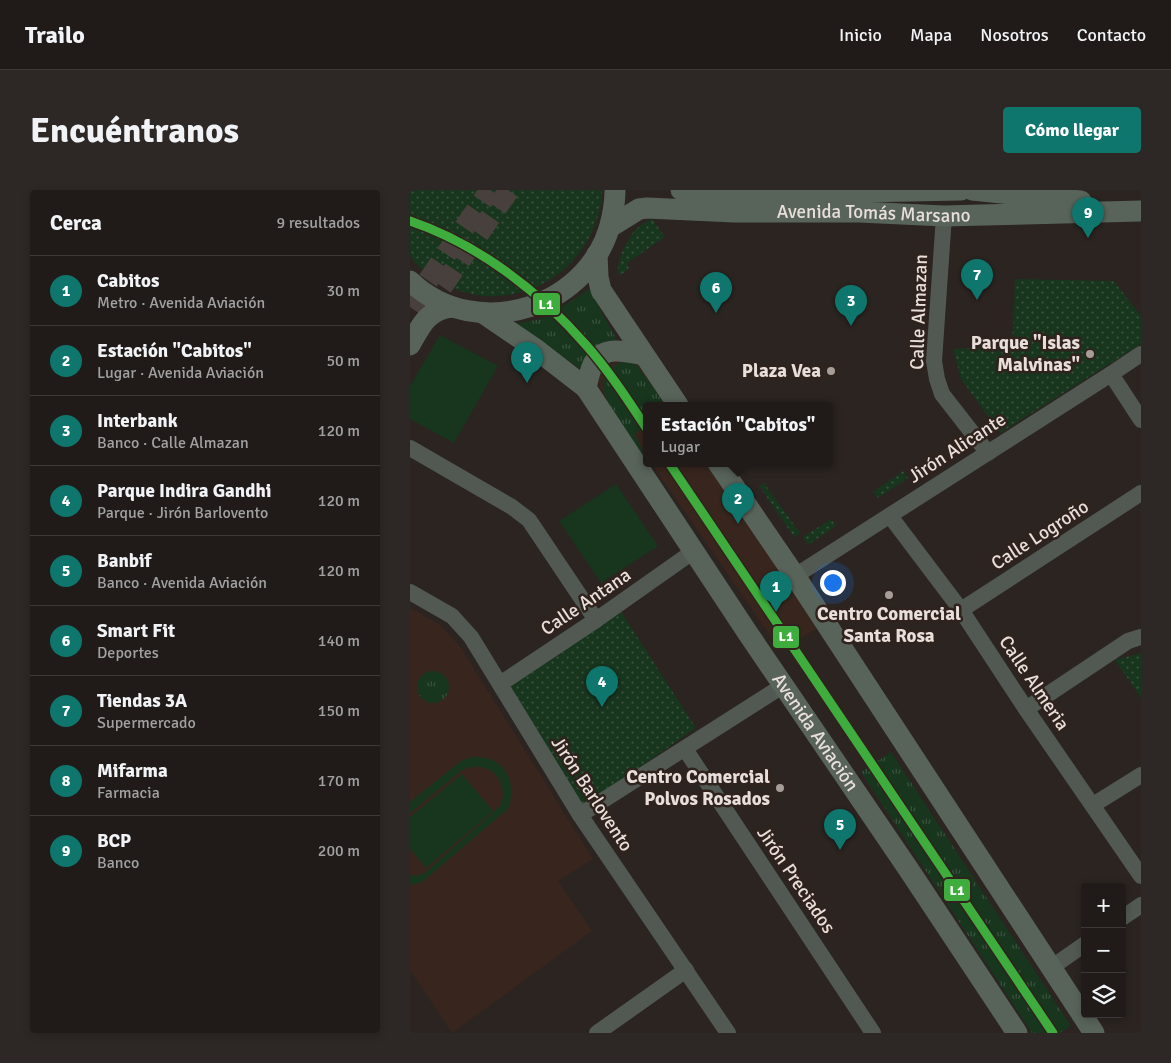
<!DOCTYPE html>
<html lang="es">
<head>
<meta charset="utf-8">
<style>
  :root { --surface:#201b19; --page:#2d2826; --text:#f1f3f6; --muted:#a2a1a2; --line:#3d3938; --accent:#0f766e }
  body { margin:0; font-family:Signika,sans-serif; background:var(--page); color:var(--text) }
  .controls { position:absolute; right:15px; bottom:15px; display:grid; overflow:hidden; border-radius:5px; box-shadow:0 2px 8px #0003 }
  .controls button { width:45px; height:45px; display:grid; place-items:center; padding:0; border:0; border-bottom:1px solid var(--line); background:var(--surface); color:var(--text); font:25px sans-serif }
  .you { position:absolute; left:422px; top:392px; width:18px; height:18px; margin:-12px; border:4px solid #fff; border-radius:50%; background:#1a73e8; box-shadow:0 0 0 8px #1a73e833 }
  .badge { display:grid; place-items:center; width:32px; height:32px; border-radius:50%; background:var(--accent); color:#fff; font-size:16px; font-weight:700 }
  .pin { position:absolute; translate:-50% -41px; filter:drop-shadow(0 1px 2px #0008) }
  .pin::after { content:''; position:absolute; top:26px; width:18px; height:15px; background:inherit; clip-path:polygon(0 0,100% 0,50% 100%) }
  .popup { position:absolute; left:233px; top:212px; width:190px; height:65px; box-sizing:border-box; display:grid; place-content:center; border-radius:5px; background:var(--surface); filter:drop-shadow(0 1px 4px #0005); font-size:16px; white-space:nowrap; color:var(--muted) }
  .popup b { font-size:19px; color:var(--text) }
  .popup::after { content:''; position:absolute; left:50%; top:100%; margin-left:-10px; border:10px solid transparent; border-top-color:var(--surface) }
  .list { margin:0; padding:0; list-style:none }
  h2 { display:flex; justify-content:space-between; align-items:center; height:65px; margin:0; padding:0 20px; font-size:21px }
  h2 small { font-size:16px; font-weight:400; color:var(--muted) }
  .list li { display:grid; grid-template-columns:32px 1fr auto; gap:15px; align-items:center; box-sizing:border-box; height:70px; padding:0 20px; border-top:1px solid var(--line) }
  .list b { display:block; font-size:19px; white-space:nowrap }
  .list p { margin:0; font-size:16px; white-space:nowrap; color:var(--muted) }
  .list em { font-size:16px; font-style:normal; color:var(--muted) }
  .icon { flex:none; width:28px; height:28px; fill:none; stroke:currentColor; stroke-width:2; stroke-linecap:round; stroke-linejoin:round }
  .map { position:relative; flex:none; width:731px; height:843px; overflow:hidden; border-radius:5px }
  header { display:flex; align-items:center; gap:30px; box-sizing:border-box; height:70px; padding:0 25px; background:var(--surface); border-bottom:1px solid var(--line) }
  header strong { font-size:24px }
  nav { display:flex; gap:28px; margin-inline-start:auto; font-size:18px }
  .intro { display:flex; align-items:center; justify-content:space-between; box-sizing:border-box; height:120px; padding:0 30px }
  h1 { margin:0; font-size:35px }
  .button { padding:12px 22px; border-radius:5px; background:var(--accent); color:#fff; font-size:18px; font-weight:700 }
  main { display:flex; gap:30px; padding:0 30px }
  aside { flex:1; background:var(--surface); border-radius:5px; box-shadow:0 2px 8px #0003 }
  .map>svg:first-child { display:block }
  .built { fill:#38261e }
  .grass { fill:url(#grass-tufts) }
  .park { fill:url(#park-dots) }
  .pitch { fill:#18351e }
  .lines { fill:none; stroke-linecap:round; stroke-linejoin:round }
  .major-tunnel { stroke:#47403d; stroke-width:21; stroke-dasharray:21 11; stroke-linecap:butt }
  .minor { stroke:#525953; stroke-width:16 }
  .major { stroke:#58635a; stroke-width:21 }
  .metro-1-casing { stroke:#30221c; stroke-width:12 }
  .metro-1 { stroke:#3ead3e; stroke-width:9 }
  .poi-dot { fill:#a69d99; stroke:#30221c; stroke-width:2 }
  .labels { text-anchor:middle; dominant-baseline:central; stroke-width:5; stroke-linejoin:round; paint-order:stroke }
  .street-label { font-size:19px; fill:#e8deda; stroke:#30221c }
  .poi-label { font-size:19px; font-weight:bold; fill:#e8deda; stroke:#30221c; text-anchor:end }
  .line-badge { stroke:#30221c; stroke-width:2 }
  .badge-label { font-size:14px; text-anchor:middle; font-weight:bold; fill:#fff }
</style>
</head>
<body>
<header>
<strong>Trailo</strong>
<nav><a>Inicio</a><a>Mapa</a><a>Nosotros</a><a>Contacto</a></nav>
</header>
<div class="intro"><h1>Encuéntranos</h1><a class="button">Cómo llegar</a></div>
<main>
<aside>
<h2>Cerca<small>9 resultados</small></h2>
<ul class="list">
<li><span class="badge">1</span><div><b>Cabitos</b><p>Metro · Avenida Aviación</p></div><em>30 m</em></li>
<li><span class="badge">2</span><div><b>Estación &quot;Cabitos&quot;</b><p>Lugar · Avenida Aviación</p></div><em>50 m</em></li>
<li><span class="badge">3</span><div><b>Interbank</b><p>Banco · Calle Almazan</p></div><em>120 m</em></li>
<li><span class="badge">4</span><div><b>Parque Indira Gandhi</b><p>Parque · Jirón Barlovento</p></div><em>120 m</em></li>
<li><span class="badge">5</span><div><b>Banbif</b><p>Banco · Avenida Aviación</p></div><em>120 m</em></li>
<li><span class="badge">6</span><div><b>Smart Fit</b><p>Deportes</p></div><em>140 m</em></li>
<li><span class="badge">7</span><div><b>Tiendas 3A</b><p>Supermercado</p></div><em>150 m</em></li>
<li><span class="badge">8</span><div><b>Mifarma</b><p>Farmacia</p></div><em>170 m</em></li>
<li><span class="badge">9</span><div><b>BCP</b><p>Banco</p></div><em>200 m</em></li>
</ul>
</aside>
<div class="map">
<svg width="731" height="843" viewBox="0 0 731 843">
  <defs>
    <pattern id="grass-tufts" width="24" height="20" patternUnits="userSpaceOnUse" patternTransform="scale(1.25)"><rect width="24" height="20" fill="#18351e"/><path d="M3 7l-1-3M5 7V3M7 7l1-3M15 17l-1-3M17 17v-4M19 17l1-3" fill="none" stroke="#3a523e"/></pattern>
    <pattern id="park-dots" width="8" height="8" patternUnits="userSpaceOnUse" patternTransform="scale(1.25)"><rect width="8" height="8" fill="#18351e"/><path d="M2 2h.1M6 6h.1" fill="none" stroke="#3a523e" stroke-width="1.8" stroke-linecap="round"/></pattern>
  </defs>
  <rect width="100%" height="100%" fill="#2b2421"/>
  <g class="built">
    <polygon points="210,168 231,173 259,215 237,215 237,267 191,200 188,190 188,184"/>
    <polygon points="241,273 298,273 409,437 371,461"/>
    <polygon points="0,418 30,435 49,455 183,669 148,691 182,741 42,843 0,780"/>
  </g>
  <g class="grass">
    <polygon points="179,99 207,150 198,151 178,162 171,179 103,134 131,129 166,108"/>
    <path d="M 213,171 L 226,174 L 253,211 L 245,215 L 237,215 L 237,220 L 223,228 L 231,239 L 224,244 L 237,267 L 232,273 C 222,256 186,204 194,185 C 197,178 206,175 213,171 Z"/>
    <circle cx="23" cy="497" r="16"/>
    <polygon points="481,562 661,836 650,843 622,843 451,582"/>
  </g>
  <g class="park">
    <path d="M 0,0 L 192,0 C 193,15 187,31 181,44 C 152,104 76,126 21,86 C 14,81 2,73 0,64 C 0,59 0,51 0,46 C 0,30 0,15 0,0 Z"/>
    <path d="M 242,29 L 255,47 L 217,73 L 219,79 L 209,86 C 209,83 208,81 208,78 C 208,68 218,48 225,40 C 230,35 236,32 242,29 Z"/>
    <polygon points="605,89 704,91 731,126 731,154 590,243 551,189 543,159 602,156"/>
    <polygon points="493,281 498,288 468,308 463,302"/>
    <polygon points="354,293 390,343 384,347 349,296"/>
    <polygon points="421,329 426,336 398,355 393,347"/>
    <polygon points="210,420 286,538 173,617 98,497"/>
    <polygon points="731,463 731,508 705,470"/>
  </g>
  <g class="pitch">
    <polygon points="30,145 88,176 44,253 0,229 0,196"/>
    <polygon points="206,294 248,356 191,393 149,331"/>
    <path d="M 62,567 C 69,567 75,567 82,570 C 101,578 105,601 98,619 L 12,692 L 0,695 L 0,685 L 6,686 L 15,683 L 91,615 C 92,611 93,607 93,603 C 92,581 72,571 52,580 L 0,623 L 0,612 L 51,571 Z"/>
    <polygon points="52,584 83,621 16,678 0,659 0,627"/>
  </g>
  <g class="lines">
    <g class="major-tunnel">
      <polyline points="0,117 80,0"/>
      <polyline points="14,123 99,0"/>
    </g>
    <g class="minor">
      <polyline points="534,26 524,171 527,189 532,204 578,263"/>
      <polyline points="701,184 731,230"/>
      <polyline points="0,258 102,317 119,330 186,430"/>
      <polyline points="480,326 551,420 616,519 731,686"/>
      <polyline points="385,386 701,184 731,164"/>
      <polyline points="0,402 42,426 61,447 170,625 318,843"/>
      <polyline points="551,420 731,303"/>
      <polyline points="90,494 186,430 284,361"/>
      <polyline points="616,519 718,451 731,447"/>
      <polyline points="275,559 463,843"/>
      <polyline points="683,615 731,585"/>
      <polyline points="170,625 374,495"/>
      <polyline points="712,728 731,715"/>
      <polyline points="642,777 675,754"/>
      <polyline points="187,843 276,780"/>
    </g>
    <g class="major">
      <polyline points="271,0 354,4 551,0"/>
      <polyline points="562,0 671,11"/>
      <path id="s1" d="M 200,37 L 229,19 L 237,18 L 324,22 L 449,22 L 534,26 L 731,21"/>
      <polyline points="187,64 188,87 191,100 268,215"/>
      <path d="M 0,91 C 67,155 184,117 202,27 C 204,17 205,9 205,0"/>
      <path id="s2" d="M 73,123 L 127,160 L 176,198 L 337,442 L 499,680 L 607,843"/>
      <path d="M 0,155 C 11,135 18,119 43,117"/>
      <path d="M 176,198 C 178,189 180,178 185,171 C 196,155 218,162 234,165"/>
      <polyline points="308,273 385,386 684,843"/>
    </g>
    <g class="metro-1-casing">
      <g id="metro-1">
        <path d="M 0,31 C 68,54 129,101 176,155 C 199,181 218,210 237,239"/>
        <polyline points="259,273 643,843"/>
      </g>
    </g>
    <use href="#metro-1" class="metro-1"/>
  </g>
  <g class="poi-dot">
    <circle cx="680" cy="164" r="5"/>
    <circle cx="421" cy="181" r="5"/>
    <circle cx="479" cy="405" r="5"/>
    <circle cx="370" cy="598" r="5"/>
  </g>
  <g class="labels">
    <g class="street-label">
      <text stroke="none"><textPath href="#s1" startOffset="269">Avenida Tomás Marsano</textPath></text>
      <text transform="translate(509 122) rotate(-88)">Calle Almazan</text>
      <text transform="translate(547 258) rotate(-33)">Jirón Alicante</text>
      <text transform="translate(630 345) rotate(-33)">Calle Logroño</text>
      <text transform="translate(176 412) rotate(-34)">Calle Antana</text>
      <text transform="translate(624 493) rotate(56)">Calle Almeria</text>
      <text stroke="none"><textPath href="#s2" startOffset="541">Avenida Aviación</textPath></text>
      <text transform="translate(182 604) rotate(57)">Jirón Barlovento</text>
      <text transform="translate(386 690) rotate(56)">Jirón Preciados</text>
    </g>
    <g class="poi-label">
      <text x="670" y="153">Parque "Islas<tspan x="670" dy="22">Malvinas"</tspan></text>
      <text x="411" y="181">Plaza Vea</text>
      <text x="479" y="424" text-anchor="middle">Centro Comercial<tspan x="479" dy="22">Santa Rosa</tspan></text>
      <text x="360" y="587">Centro Comercial<tspan x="360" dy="22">Polvos Rosados</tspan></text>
    </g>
  </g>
  <g class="line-badge">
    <rect x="122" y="102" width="29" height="24" rx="5" fill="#3ead3e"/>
    <rect x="362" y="435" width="28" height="24" rx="5" fill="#3ead3e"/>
    <rect x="533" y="688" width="28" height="24" rx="5" fill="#3ead3e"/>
  </g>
  <g class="badge-label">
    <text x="136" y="119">L1</text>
    <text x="376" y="451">L1</text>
    <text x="547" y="705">L1</text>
  </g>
</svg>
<div class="controls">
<button>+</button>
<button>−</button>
<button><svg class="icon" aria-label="layers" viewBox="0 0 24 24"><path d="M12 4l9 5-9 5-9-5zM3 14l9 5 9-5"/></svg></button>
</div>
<div class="you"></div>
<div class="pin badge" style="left:366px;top:422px">1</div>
<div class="pin badge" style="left:328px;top:334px">2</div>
<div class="popup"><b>Estación &quot;Cabitos&quot;</b>Lugar</div>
<div class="pin badge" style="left:441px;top:136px">3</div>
<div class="pin badge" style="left:192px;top:517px">4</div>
<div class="pin badge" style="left:430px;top:660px">5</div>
<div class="pin badge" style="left:306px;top:123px">6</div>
<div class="pin badge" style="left:567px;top:110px">7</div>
<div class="pin badge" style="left:117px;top:193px">8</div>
<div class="pin badge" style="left:678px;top:48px">9</div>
</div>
</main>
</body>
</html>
